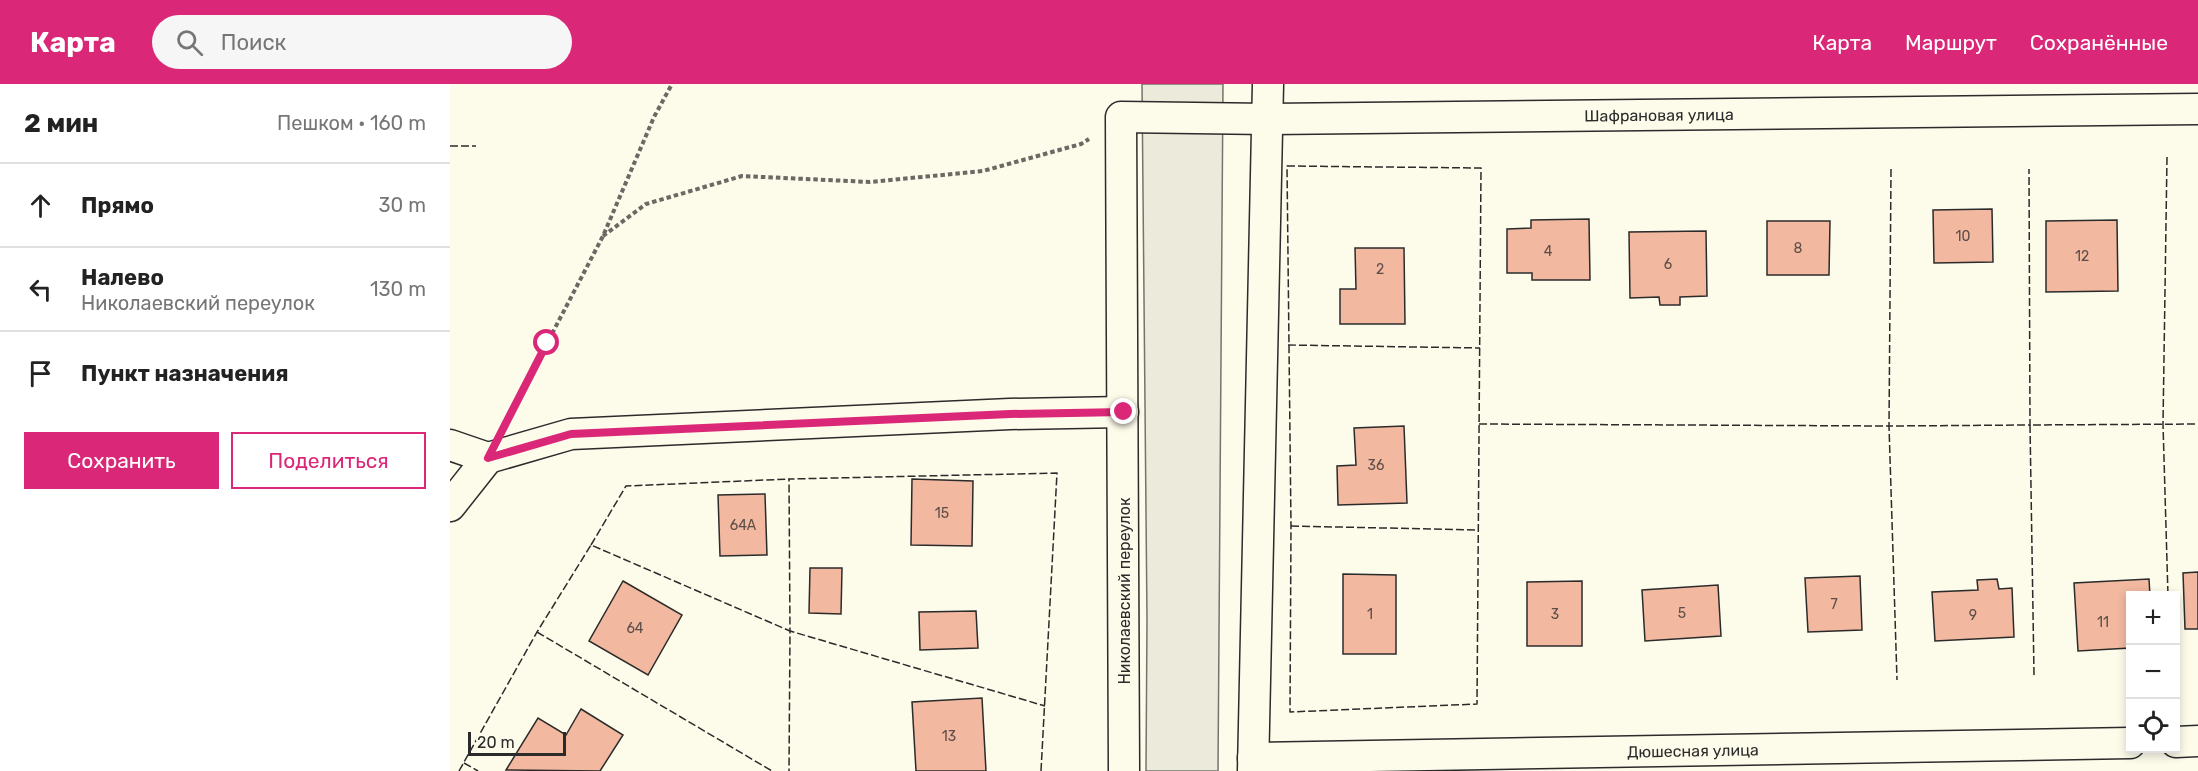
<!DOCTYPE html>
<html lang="ru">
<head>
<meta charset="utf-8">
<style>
  :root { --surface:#fff; --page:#f6f6f6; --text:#222; --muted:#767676; --line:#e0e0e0; --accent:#db2777 }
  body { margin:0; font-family:Rubik,sans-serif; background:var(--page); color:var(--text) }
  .controls { position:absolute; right:18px; bottom:18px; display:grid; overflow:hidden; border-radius:0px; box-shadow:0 3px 9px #0003 }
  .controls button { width:54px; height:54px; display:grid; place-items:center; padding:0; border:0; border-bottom:2px solid var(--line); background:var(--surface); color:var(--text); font:30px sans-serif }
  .scale { position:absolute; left:18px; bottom:15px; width:98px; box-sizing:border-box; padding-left:6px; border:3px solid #2b2b2b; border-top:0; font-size:16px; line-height:21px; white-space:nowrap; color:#2b2b2b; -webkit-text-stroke:4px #fdfbea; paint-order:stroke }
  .stop { position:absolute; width:18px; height:18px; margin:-14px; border:4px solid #db2777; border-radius:50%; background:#fff }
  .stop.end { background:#db2777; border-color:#fff; box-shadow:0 2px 6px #0008 }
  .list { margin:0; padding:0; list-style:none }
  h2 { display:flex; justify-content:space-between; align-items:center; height:78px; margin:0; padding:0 24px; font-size:26px }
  h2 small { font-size:20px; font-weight:400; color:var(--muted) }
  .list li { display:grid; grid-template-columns:39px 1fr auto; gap:18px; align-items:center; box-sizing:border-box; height:84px; padding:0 24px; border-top:2px solid var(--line) }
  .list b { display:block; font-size:22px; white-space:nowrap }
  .list p { margin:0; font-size:20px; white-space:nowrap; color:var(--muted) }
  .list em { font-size:20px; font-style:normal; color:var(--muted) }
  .actions { display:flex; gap:12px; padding:18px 24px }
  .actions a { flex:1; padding:14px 0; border:2px solid var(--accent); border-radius:0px; text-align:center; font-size:21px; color:var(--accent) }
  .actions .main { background:var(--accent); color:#fff }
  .icon { flex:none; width:33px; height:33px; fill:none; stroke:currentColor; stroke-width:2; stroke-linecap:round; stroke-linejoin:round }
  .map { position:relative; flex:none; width:1748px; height:687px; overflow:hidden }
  header { display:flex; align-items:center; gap:36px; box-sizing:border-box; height:84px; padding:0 30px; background:var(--accent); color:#fff }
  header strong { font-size:28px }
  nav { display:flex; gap:33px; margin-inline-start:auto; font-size:21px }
  .search { width:420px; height:54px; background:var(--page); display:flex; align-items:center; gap:15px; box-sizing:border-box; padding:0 21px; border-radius:33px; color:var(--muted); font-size:22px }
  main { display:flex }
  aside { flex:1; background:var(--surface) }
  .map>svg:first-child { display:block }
  .green { fill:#ecebdb; stroke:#74746e; stroke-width:1.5 }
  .building { fill:#f2b8a0; stroke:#2b2b2b; stroke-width:1.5 }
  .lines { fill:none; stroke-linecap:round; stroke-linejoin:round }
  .minor-casing { stroke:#2b2b2b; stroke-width:33 }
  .path { stroke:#6a6964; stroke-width:4; stroke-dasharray:4.5 3; stroke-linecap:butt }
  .minor { stroke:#fdfbea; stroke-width:30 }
  .fence { stroke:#2b2b2b; stroke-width:1.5; stroke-dasharray:8 3; stroke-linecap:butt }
  .route { stroke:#db2777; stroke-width:8 }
  .labels { text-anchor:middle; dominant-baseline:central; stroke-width:4.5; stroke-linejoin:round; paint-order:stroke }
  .number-label { font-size:14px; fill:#5d4e48 }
  .street-label { font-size:16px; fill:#2b2b2b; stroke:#fdfbea }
</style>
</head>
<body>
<header>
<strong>Карта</strong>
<div class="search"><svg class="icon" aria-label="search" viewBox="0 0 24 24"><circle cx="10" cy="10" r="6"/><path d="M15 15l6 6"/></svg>Поиск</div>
<nav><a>Карта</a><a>Маршрут</a><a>Сохранённые</a></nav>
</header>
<main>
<aside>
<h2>2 мин<small>Пешком · 160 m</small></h2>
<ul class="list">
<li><svg class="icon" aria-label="ahead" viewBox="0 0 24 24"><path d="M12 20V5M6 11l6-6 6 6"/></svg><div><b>Прямо</b></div><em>30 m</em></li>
<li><svg class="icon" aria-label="left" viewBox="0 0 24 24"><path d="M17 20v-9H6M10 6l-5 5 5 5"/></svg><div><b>Налево</b><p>Николаевский переулок</p></div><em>130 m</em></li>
<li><svg class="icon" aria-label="arrive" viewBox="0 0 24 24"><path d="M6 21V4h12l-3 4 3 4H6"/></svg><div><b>Пункт назначения</b></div></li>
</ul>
<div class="actions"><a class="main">Сохранить</a><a>Поделиться</a></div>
</aside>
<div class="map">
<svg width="1748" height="687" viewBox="0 0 1748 687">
  <rect width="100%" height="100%" fill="#fdfbea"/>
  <polygon class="green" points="692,0 773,0 768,687 696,687 697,535"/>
  <g class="building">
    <polygon points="1542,125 1543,178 1484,179 1483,126"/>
    <polygon points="1139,135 1140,196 1082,196 1082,189 1057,189 1057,145 1081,144 1081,136"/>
    <polygon points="1667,136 1668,207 1596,208 1596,137"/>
    <polygon points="1317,137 1380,137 1379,191 1317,191"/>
    <polygon points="1256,147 1257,212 1230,213 1230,221 1210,221 1209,213 1180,214 1179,148"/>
    <polygon points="905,164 954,164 955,240 890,240 890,205 906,205"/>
    <polygon points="954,342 957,419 888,421 887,382 906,381 904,344"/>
    <polygon points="462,395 523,397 522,462 461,461"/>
    <polygon points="315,410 317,471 270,472 268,411"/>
    <polygon points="360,484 392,484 391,530 359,529"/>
    <polygon points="1748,488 1748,545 1735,545 1733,489"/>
    <polygon points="893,490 946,491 946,570 893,570"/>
    <polygon points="1410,492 1412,546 1358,548 1355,494"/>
    <polygon points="1547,495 1549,505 1562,504 1564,553 1485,557 1482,508 1528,506 1527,496"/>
    <polygon points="1699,495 1700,512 1680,512 1680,564 1628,567 1624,499"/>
    <polygon points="173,497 232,531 198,591 139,557"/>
    <polygon points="1132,497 1132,562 1077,562 1077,498"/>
    <polygon points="1268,501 1271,552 1195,557 1192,506"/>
    <polygon points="526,527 528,564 470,566 469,528"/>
    <polygon points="532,614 536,687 466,687 462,618"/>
    <polygon points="131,625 173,651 150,687 56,686 88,634 116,651"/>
  </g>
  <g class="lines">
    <g class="minor-casing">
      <g id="minor">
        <polyline points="0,361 38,374"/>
        <polyline points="38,374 121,350 560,330 673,328"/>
        <polyline points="0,422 38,374"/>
        <polyline points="1726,658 1748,657"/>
        <path id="s1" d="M 803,674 L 1680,659"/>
        <path id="s2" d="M 674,687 L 671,33 L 818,35 L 1748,25"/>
        <polyline points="803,687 818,0"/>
      </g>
    </g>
    <g class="path">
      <polyline points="153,152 196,120 292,92 420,98 533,87 631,60 639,55"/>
      <polyline points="57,336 153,152 204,33 222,0"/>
    </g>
    <use href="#minor" class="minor"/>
    <g class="fence">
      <polyline points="0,62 26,62"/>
      <polyline points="1717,73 1713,340 1718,512"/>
      <polygon points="837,82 1031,84 1027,620 840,628 841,442"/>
      <polyline points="1441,85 1439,342 1580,341 1579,85"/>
      <polyline points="838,261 1030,264"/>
      <polyline points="1029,340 1439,342 1447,596"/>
      <polyline points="841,442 1028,446"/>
      <polyline points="141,461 176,402 339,395"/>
      <polyline points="87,548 322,687"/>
      <polyline points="1584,591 1580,341 1748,340"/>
      <polyline points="14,679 28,687"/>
      <polyline points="9,687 87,548 141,461 340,547 339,687"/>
      <polyline points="591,687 607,389 339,395 340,547 595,622"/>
    </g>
  </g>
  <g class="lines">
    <polyline class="route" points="97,259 38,374 121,350 560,330 674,328"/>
  </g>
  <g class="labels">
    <g class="number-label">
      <text x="1513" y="152">10</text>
      <text x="1348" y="164">8</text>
      <text x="1098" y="167">4</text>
      <text x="1632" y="172">12</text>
      <text x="1218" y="180">6</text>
      <text x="930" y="185">2</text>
      <text x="926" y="381">36</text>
      <text x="492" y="429">15</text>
      <text x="293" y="441">64А</text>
      <text x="1384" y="520">7</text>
      <text x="1232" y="529">5</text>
      <text x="920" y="530">1</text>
      <text x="1105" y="530">3</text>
      <text x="1523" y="531">9</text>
      <text x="1653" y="538">11</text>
      <text x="185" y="544">64</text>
      <text x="499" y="652">13</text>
    </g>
    <g class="street-label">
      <text stroke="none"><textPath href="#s2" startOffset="1192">Шафрановая улица</textPath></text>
      <text transform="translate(674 507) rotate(-90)">Николаевский переулок</text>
      <text stroke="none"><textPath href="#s1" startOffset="440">Дюшесная улица</textPath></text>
    </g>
  </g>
</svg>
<div class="controls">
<button>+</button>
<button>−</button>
<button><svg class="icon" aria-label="locate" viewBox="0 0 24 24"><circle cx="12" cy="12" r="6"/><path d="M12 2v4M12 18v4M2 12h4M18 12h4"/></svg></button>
</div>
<div class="scale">20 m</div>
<div class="stop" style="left:97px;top:259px"></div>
<div class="stop end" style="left:674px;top:328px"></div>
</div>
</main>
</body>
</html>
